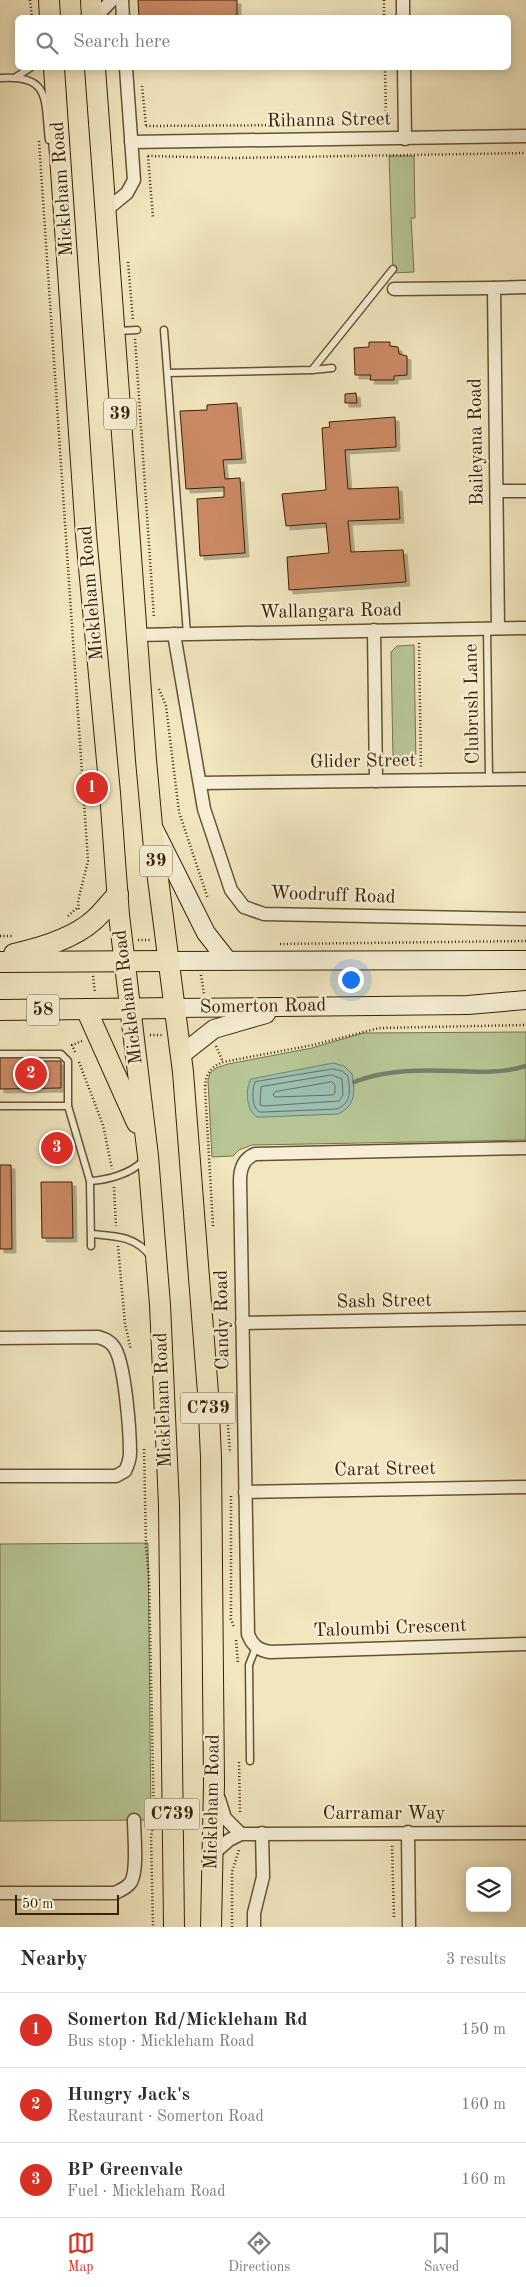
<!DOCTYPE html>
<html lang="en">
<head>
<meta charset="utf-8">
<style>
  :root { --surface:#fff; --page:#f2f2f3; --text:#2b2b33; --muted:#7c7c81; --line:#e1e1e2; --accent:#d93025 }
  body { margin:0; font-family:"Old Standard TT",serif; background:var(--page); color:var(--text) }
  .controls { position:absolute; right:15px; bottom:15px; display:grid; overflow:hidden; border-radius:8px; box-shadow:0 2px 12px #0003 }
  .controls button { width:45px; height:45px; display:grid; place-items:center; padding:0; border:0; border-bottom:1px solid var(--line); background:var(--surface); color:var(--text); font:25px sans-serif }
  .scale { position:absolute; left:15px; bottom:12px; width:104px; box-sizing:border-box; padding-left:5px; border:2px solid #3a2002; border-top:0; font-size:14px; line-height:18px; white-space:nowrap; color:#3a2002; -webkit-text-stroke:4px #f6efd5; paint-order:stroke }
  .you { position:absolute; left:350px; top:979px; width:18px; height:18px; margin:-12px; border:4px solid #fff; border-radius:50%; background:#1a73e8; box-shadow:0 0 0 8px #1a73e833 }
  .badge { display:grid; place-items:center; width:32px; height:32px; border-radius:50%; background:var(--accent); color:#fff; font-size:16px; font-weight:700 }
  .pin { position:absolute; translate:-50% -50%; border:2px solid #fff; box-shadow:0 1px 5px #0006 }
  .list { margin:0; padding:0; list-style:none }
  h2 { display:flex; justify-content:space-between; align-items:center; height:65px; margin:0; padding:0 20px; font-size:21px }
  h2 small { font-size:16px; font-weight:400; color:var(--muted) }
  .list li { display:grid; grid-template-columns:32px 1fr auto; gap:15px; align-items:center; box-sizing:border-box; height:75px; padding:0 20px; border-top:1px solid var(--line) }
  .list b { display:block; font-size:19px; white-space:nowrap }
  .list p { margin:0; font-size:16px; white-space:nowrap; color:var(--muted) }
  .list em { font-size:16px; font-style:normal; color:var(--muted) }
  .icon { flex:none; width:28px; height:28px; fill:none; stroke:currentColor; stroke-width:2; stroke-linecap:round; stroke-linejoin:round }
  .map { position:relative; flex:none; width:526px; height:1927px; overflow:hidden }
  .search { position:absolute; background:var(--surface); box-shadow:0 2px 12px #0003; left:15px; right:15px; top:15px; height:55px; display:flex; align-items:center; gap:12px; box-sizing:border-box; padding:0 18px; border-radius:8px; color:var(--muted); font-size:19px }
  .sheet { height:290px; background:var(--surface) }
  nav { display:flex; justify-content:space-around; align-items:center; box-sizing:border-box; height:70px; border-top:1px solid var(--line); background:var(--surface); font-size:14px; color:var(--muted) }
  nav a { display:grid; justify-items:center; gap:2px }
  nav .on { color:var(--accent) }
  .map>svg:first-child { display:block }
  .green { fill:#b7c694; stroke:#78734b }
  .water { fill:#9bc0b2; stroke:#74806c }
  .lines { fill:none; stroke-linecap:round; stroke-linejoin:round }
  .shore { stroke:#6a705a; stroke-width:1 }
  .stream { stroke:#74806c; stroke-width:4.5 }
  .building { fill:#cc8966; stroke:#3a2002; filter:url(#shadow) }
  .service-casing { stroke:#685231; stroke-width:9 }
  .minor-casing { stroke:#685231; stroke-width:15 }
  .secondary-casing { stroke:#3a2002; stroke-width:20 }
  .primary-casing { stroke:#3a2002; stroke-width:22 }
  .path { stroke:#3a2002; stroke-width:2.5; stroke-dasharray:1 2.5; stroke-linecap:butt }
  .service { stroke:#f6efd5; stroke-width:6 }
  .minor { stroke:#f6efd5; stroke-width:12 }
  .secondary { stroke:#f6efd5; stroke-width:18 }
  .primary { stroke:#f1e6be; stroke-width:20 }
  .labels { text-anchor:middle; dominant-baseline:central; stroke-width:4.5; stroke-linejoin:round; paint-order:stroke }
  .shield { fill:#f6efd5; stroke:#725e41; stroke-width:1 }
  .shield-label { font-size:18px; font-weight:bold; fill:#3a2002 }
  .street-label { font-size:19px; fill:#3a2002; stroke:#f6efd5 }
</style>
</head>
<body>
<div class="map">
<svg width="526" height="1927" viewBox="0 0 526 1927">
  <defs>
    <filter id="shadow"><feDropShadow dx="4" dy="4" stdDeviation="0" flood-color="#0004"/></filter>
  </defs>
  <rect width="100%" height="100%" fill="#f1e6be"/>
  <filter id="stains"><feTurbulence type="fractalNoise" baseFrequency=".004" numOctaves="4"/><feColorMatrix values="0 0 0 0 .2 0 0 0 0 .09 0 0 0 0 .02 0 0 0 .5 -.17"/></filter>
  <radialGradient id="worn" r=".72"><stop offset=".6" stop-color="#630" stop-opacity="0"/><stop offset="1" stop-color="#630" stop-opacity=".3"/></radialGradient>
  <g class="green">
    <polygon points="389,156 414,156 415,218 411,218 414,272 393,273"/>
    <polygon points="414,645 416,764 399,764 393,758 391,652 397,646"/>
    <polygon points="526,1032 526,1140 252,1145 239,1150 233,1156 212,1157 208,1081 210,1073 216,1068 228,1064 312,1048 363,1033"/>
    <polygon points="148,1543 151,1820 0,1821 0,1544"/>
  </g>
  <path class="water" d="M 333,1063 L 344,1066 L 352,1074 C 355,1091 356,1106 338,1114 L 265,1117 L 257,1117 C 246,1110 245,1089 251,1079 Z"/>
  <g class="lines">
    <g class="shore">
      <path d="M 333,1069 L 342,1071 L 348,1076 C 350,1090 352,1103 337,1109 L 264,1112 L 259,1112 C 251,1105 252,1091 255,1082 Z"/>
      <polygon points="332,1075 342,1079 343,1095 339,1101 264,1106 260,1105 261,1087"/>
      <polygon points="332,1082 335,1085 335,1093 333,1095 275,1097 273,1095 275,1092"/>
    </g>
    <path class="stream" d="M 354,1082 C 387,1069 422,1070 457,1071 C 480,1072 504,1073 526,1066"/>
  </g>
  <g class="building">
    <polygon points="138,0 237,0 237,18 139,18"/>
    <polygon points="369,342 390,342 390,346 398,347 399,354 407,356 407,375 394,376 394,380 370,380 371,375 355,375 354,348 369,347"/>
    <polygon points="356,393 357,403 345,403 345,394"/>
    <polygon points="237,403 242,459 223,460 225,479 240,478 245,553 200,556 197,499 224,497 224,487 186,489 180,411 207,410 207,405"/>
    <polygon points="395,417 396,447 345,450 348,489 398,487 400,519 348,521 351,552 403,550 406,582 289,590 287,557 329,553 326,523 286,526 282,494 326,490 322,428 330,427 329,422"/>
    <polygon points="0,1057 33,1057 33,1061 61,1061 61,1088 0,1089"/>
    <polygon points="0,1165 11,1165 12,1249 0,1249"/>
    <polygon points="41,1182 72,1182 73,1238 42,1238"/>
  </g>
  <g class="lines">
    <g class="service-casing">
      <g id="service">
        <polyline points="16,77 30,68"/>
        <path d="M 0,78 C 52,74 44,101 49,140"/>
        <polyline points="164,330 187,634"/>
        <polyline points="118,331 137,330"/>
        <polyline points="312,370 393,269"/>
        <polyline points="168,373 312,370 332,368"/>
        <polyline points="487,628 489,779"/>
        <polyline points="0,1054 61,1054 68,1061 68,1106"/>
        <polyline points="0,1106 68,1106 90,1181 91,1246"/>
        <path d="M 90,1181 C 108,1180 130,1174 143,1161"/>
        <path d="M 92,1234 C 115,1236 136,1236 151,1257"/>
        <polyline points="250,1761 249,1665 256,1647"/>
      </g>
    </g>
    <g class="minor-casing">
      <g id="minor">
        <polyline points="122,0 123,18"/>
        <polyline points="403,0 403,18"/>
        <polyline points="95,18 112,0"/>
        <polyline points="404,68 405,139"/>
        <polyline points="131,142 526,136"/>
        <polyline points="105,211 127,193 134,180 126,68"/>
        <polyline points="394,289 494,288"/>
        <polyline points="497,491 526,491"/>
        <polyline points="498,628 494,288 526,287"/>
        <polyline points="374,630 376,781"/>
        <polyline points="174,634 204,809 231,890 244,907 264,914 526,919"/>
        <polyline points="136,635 526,628"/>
        <polyline points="201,783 526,779"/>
        <path d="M 526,1148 L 255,1154 C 243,1159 240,1169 240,1181 L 248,1634 C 252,1645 258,1650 270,1652 L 526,1644"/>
        <polyline points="242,1323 526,1318"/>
        <path d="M 0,1338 L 98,1337 C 105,1339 110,1341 114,1347 C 125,1362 130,1432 130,1453 C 130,1460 128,1465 125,1471 L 116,1476 L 0,1476"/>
        <polyline points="245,1492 526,1487"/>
        <polyline points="219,1799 225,1818 241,1834"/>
        <polyline points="408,1832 409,1927"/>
        <polyline points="213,1854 229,1840 241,1834 526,1833"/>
        <path d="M 0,1893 L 115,1893 C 121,1890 127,1888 131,1882 C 138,1870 134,1835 134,1820"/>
        <polyline points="254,1927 254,1913 263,1877 262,1833"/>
      </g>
    </g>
    <g class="secondary-casing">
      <g id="secondary">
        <polyline points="154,829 206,933 228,961"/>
        <polyline points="170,961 526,960"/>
        <polyline points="176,1008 468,1005 526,1000"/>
        <polyline points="181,1055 214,1029 266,1014"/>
      </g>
    </g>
    <g class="primary-casing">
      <g id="primary">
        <polyline points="49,0 50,18"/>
        <polyline points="91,0 92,18"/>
        <polyline points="54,68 86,535 110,793 119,915 148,1156 160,1305 169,1505 174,1927"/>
        <polyline points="95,68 146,760 154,848 183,1072 208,1393 211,1457 214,1784 211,1927"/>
        <path d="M 14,954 C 41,948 73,939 94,920 C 103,912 110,902 118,894"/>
        <polyline points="0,962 170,961"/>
        <polyline points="86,1009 137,1123"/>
        <polyline points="0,1010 176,1008"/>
      </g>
    </g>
    <g class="path">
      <polyline points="30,0 32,18"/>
      <polyline points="384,0 384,18"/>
      <polyline points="385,68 386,118"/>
      <polyline points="142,86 146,126"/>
      <polyline points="378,124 386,118 392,118"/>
      <polyline points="146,126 310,125"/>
      <polyline points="39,141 88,861 78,901 79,911"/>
      <polyline points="148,156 234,158 526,153"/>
      <polyline points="148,156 153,218"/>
      <polyline points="128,262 133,321"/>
      <polyline points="135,339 154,618"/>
      <polyline points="419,643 421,768"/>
      <polyline points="159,689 166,706 179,812 208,899"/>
      <polyline points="68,916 78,907"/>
      <polyline points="0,936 13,936"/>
      <polyline points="138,940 150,940"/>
      <polyline points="280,944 526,941"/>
      <polyline points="201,975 204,994"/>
      <polyline points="93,976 95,993"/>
      <polyline points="150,1035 162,1035"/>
      <polyline points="216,1046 223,1062"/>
      <polyline points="75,1052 72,1045 82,1041"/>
      <polyline points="79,1062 103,1125 112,1169"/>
      <polyline points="114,1187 116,1226"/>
      <path d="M 213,1226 L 205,1088 C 206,1074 209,1068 223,1062 L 313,1045 L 379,1028 L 526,1025"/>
      <polyline points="118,1246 125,1324 131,1350"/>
      <polyline points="227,1411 230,1453"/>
      <polyline points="144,1449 146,1547 149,1576 154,1824 151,1836 153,1927"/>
      <polyline points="231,1496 231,1619 234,1627"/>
      <polyline points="236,1640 238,1664"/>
      <polyline points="239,1762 240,1814"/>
      <polyline points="392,1846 394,1918"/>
      <polyline points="232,1927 232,1872 239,1850"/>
    </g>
    <use href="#service" class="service"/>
    <use href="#minor" class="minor"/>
    <use href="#secondary" class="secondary"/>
    <use href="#primary" class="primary"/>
  </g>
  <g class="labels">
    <g class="shield">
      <rect x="104" y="398.5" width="32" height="31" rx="4"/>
      <rect x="140" y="845.5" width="32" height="31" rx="4"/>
      <rect x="27" y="994.5" width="32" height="31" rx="4"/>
      <rect x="180.5" y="1392.5" width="55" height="31" rx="4"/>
      <rect x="144.5" y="1798.5" width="55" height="31" rx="4"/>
    </g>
    <g class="shield-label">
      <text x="120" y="414">39</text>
      <text x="156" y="861">39</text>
      <text x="43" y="1010">58</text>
      <text x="208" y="1408">C739</text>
      <text x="172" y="1814">C739</text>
    </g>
    <g class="street-label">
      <text transform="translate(329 121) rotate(-1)">Rihanna Street</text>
      <text transform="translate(63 189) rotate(-94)">Mickleham Road</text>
      <text transform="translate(477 442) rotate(-91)">Baileyana Road</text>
      <text transform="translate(92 593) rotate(-95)">Mickleham Road</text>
      <text transform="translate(331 612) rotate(-1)">Wallangara Road</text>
      <text transform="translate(473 704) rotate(-91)">Clubrush Lane</text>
      <text transform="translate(363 762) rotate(-1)">Glider Street</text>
      <text transform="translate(333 896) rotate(2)">Woodruff Road</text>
      <text transform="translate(129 997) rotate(-97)">Mickleham Road</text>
      <text transform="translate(263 1007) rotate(-1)">Somerton Road</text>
      <text transform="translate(384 1302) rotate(-1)">Sash Street</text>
      <text transform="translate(223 1320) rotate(-91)">Candy Road</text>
      <text transform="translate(164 1400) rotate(-92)">Mickleham Road</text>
      <text transform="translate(385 1470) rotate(-1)">Carat Street</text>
      <text transform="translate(390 1629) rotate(-2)">Taloumbi Crescent</text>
      <text transform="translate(213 1802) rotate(-89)">Mickleham Road</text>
      <text x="384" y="1814">Carramar Way</text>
    </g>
  </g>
  <rect width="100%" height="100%" filter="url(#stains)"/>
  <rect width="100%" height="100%" fill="url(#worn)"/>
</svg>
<div class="controls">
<button><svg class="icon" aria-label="layers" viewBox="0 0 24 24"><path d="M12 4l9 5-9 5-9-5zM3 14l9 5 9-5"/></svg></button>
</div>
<div class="scale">50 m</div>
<div class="you"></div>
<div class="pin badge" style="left:92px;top:788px">1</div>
<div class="pin badge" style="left:31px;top:1074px">2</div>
<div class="pin badge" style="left:57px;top:1148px">3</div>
<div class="search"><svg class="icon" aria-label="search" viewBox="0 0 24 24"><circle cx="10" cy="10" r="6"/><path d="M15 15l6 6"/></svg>Search here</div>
</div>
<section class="sheet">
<h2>Nearby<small>3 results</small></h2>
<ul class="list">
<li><span class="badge">1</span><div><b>Somerton Rd/Mickleham Rd</b><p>Bus stop · Mickleham Road</p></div><em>150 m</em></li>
<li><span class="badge">2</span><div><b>Hungry Jack's</b><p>Restaurant · Somerton Road</p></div><em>160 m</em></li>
<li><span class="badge">3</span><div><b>BP Greenvale</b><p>Fuel · Mickleham Road</p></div><em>160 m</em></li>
</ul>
</section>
<nav>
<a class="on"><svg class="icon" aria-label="map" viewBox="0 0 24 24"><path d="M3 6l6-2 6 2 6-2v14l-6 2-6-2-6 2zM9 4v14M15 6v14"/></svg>Map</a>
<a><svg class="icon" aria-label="directions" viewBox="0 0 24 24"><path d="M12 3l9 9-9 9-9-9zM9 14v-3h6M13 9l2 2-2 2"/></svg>Directions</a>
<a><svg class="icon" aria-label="saved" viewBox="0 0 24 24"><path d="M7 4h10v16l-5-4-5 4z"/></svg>Saved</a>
</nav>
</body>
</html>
